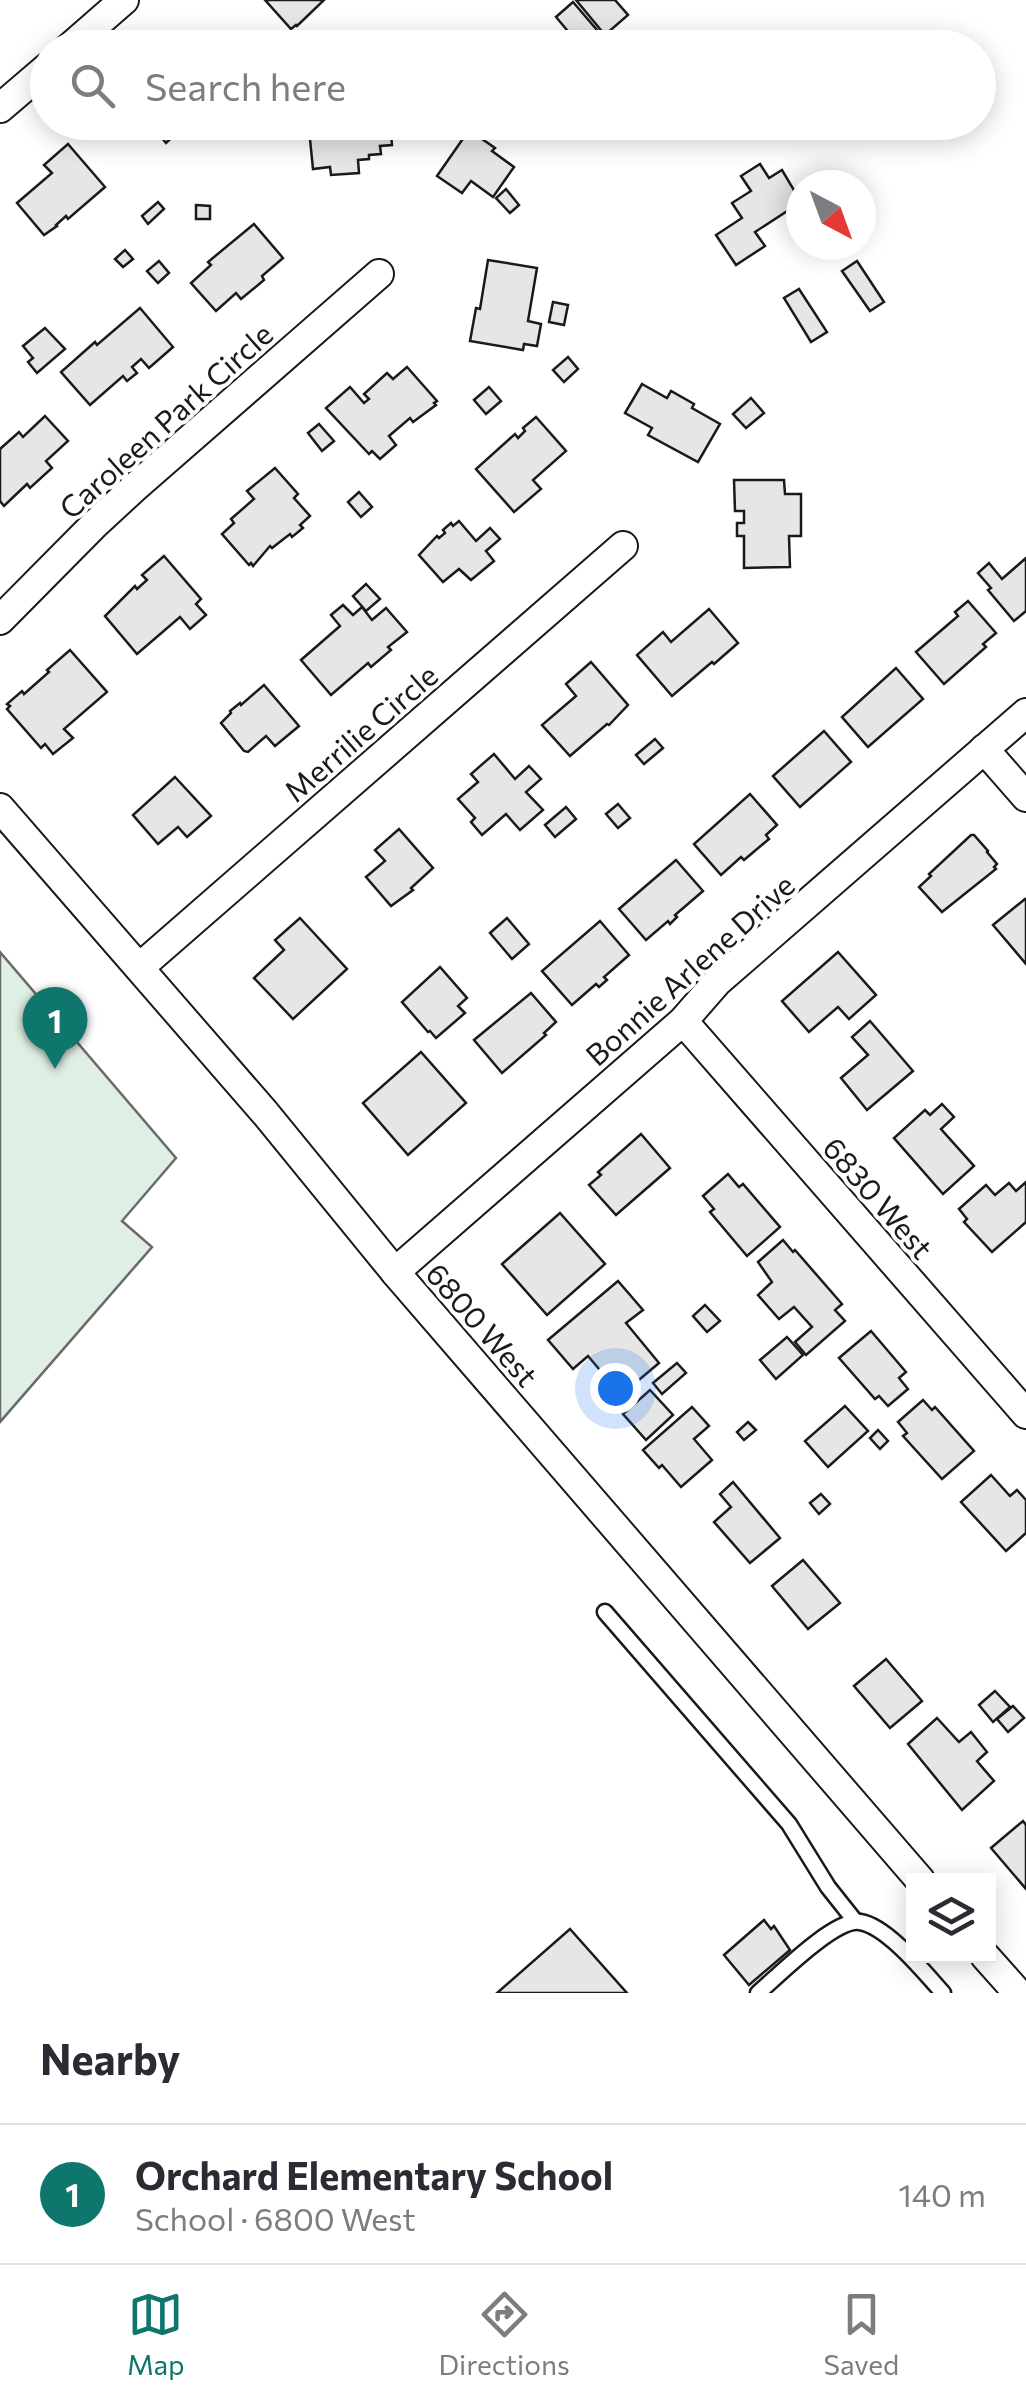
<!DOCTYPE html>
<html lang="en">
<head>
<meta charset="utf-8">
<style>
  :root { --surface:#fff; --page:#f7f7f7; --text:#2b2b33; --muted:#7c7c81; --line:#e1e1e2; --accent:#0f766e }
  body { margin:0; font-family:Commissioner,sans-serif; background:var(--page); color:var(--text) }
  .controls { position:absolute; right:30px; bottom:30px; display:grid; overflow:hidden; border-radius:0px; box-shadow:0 5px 25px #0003 }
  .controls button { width:90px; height:90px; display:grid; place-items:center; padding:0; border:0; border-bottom:2px solid var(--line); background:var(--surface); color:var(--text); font:50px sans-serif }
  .compass { position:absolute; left:786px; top:170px; width:90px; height:90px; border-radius:50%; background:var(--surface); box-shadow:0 5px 25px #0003; rotate:139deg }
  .you { position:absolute; left:615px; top:1388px; width:35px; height:35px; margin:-25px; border:8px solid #fff; border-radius:50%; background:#1a73e8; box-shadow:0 0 0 15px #1a73e833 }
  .badge { display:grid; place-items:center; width:65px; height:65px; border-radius:50%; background:var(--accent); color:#fff; font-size:32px; font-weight:700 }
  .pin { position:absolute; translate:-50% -82px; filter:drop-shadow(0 2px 5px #0008) }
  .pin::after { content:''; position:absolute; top:52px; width:35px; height:30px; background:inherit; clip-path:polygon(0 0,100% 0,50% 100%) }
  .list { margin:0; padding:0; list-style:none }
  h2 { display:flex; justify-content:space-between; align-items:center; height:130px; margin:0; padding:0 40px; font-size:42px }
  h2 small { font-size:32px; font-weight:400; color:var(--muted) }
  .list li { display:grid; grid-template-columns:65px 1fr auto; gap:30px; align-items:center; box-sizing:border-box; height:140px; padding:0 40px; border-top:2px solid var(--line) }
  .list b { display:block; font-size:38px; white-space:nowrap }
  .list p { margin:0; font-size:32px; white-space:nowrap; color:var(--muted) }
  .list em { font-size:32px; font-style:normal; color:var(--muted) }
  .icon { flex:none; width:55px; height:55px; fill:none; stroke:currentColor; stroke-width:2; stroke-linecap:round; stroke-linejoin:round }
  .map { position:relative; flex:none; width:1026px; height:1993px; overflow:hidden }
  .search { position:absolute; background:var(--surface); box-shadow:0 5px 25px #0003; left:30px; right:30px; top:30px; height:110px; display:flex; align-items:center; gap:25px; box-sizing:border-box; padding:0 35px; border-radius:55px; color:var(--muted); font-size:38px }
  .sheet { height:270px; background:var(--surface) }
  nav { display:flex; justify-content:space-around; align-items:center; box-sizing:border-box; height:140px; border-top:2px solid var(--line); background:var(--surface); font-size:28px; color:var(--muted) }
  nav a { display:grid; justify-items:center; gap:5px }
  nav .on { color:var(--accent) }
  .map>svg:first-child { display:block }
  .green { fill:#e0efe3; stroke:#6a6a6a; stroke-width:2.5 }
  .building { fill:#e6e6e6; stroke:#1a1a1a; stroke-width:2.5 }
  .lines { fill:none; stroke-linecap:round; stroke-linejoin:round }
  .lane-casing { stroke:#1a1a1a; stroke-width:19 }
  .street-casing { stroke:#1a1a1a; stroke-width:32 }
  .lane { stroke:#fff; stroke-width:14 }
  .street { stroke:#fff; stroke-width:28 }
  .labels { text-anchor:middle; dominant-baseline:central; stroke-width:8; stroke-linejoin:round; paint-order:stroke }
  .street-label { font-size:30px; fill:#1a1a1a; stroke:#fff }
</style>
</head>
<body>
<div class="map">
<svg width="1026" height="1993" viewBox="0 0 1026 1993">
  <rect width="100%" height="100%" fill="#fff"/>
  <polygon class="green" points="0,952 176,1158 122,1221 152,1247 0,1422"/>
  <g class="building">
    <polygon points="265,0 324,0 297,26 296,25 291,29"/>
    <polygon points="576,0 615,0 628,15 605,35"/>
    <polygon points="573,2 603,37 592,48 582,48 556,17"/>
    <polygon points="149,122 189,122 166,143"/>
    <polygon points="327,122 390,122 392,145 380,146 381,154 369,155 369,159 358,160 359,173 331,175 330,167 313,169 310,139 328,137"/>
    <polygon points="469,130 495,148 492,151 514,167 493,197 471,181 462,193 437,176"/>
    <polygon points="68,144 105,187 68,219 66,216 56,225 57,226 44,235 17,203 52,173 44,165"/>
    <polygon points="760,164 769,178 782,170 801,202 755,232 765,246 736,265 716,235 742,218 732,203 751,191 741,176"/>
    <polygon points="506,189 519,205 510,213 496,198"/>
    <polygon points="158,202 164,209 148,224 142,216"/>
    <polygon points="196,205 210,206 210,219 196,219"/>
    <polygon points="254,224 283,258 262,276 264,280 241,299 236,293 216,311 191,283 211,265 208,262"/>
    <polygon points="125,250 133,259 123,267 115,259"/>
    <polygon points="488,260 537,268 528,321 541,324 537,346 524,344 523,350 470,341 476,308 480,309"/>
    <polygon points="159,261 169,273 158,283 147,271"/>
    <polygon points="857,261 884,302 870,311 842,271"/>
    <polygon points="799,289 827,332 811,342 784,298"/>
    <polygon points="553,302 568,305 564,325 549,322"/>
    <polygon points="140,308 173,347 149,368 141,359 132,367 137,373 127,381 123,376 90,405 61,372 95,342 97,345"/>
    <polygon points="45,328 65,349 37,373 28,362 33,358 23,346"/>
    <polygon points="568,357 578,369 564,382 553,370"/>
    <polygon points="407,367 437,401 434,403 436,405 413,422 410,418 389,436 396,445 380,459 372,451 369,454 326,408 350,387 364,403 369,399 364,394 387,373 393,379"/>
    <polygon points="642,384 667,398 671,391 694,404 692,408 720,424 698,462 648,435 652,428 625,413"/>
    <polygon points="489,387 501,401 486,414 474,400"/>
    <polygon points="751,398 764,413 746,428 733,414"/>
    <polygon points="45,416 68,441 46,461 52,468 30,488 27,484 4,506 0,501 0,449 19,432 23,437"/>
    <polygon points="536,417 566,451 533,480 541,489 514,512 476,469 515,434 518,438 525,431 523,428"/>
    <polygon points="319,424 334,441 322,451 308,433"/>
    <polygon points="275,468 298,494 294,498 310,516 300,525 303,528 292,537 290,534 272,548 270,546 253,566 251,563 249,565 222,534 234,523 231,519 254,499 247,491"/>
    <polygon points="734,480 784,480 785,494 801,494 801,536 789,536 790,567 744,568 744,536 737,536 737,523 744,523 744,511 735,511"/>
    <polygon points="359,492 372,507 361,517 348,502"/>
    <polygon points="459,521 476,541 490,528 500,539 486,551 494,561 471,580 459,569 443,582 419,555 437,536 439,538 445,533 443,530 451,523 453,526"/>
    <polygon points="164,556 201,599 196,604 206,615 190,629 180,617 137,654 105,616 135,586 137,589 147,580 142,575"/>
    <polygon points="1026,558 1026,611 1014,621 988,590 991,588 978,573 989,563 1002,579"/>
    <polygon points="366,584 380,599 366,611 353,596"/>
    <polygon points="968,601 996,633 983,644 986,647 944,684 916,652 958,616 955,612"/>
    <polygon points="343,605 353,615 362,607 372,620 386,608 407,632 388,647 391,650 371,667 368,663 331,695 301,660 340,626 331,615"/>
    <polygon points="709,609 738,643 714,664 712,662 672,696 637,655 663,632 671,642"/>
    <polygon points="70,650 107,692 64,729 73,738 53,754 45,744 41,748 7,709 10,706 7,704 22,691 24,694 49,672 47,670"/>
    <polygon points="591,662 628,705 609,725 607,724 570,756 542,725 576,696 566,684"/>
    <polygon points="896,668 923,699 868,747 842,717"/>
    <polygon points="264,685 299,726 275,746 266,736 248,752 244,751 221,723 231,713 230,711 240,703 241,705"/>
    <polygon points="824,731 851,762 800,807 773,776"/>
    <polygon points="655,739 663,748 644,764 636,755"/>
    <polygon points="494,754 515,779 529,766 541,779 526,792 543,810 520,830 506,814 482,835 471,822 475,818 458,799 478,782 471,774"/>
    <polygon points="175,777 211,816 187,837 178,827 158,844 133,815"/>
    <polygon points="750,794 777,825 766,835 769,839 744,860 741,857 721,875 694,844"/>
    <polygon points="618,804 630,818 618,828 606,814"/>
    <polygon points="566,807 576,819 555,837 545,825"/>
    <polygon points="399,829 433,868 411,888 413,890 391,906 366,877 385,861 375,850"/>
    <polygon points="971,835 974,835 988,851 987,852 997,864 994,867 996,869 942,912 919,887 931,876 929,874"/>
    <polygon points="676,860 703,891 675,915 677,917 670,924 668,921 646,940 619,909"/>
    <polygon points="1025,899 1026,900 1026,964 993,925"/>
    <polygon points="300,918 347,969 293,1019 254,978 284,950 275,940"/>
    <polygon points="507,918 529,944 512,959 490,933"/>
    <polygon points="600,921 629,955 604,977 607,980 599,987 596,984 572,1005 542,971"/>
    <polygon points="838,952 876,995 849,1019 838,1007 809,1032 782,1001"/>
    <polygon points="440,967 467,998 458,1006 465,1013 436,1038 430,1031 428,1032 402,1002"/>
    <polygon points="531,993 556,1022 544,1033 546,1035 502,1073 474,1040"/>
    <polygon points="870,1021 913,1071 867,1110 841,1078 868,1055 852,1037"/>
    <polygon points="421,1052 466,1103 408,1155 363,1103"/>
    <polygon points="942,1104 954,1117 941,1129 974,1166 943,1194 894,1138 925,1110 930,1115"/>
    <polygon points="641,1134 670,1168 616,1215 589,1185 601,1175 598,1172"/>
    <polygon points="728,1174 739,1187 743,1184 780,1227 747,1256 710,1212 714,1209 703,1196"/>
    <polygon points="1026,1182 1026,1222 992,1252 964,1222 967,1219 959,1209 986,1185 995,1195 1009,1183 1016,1191"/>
    <polygon points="560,1213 605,1264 547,1315 502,1264"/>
    <polygon points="783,1240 793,1252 795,1250 842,1304 835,1310 845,1321 806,1355 795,1342 812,1327 794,1307 779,1319 758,1295 772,1282 758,1262"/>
    <polygon points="618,1281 643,1310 626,1323 659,1363 621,1395 588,1356 573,1369 548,1340"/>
    <polygon points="705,1305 720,1321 707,1332 693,1316"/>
    <polygon points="871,1331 906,1372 899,1378 908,1389 888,1406 879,1396 875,1399 839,1358"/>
    <polygon points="787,1337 803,1355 776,1379 760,1360"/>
    <polygon points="677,1363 686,1373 662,1394 653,1383"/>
    <polygon points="650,1390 673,1415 646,1440 623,1414"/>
    <polygon points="923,1400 932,1410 935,1407 974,1451 942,1479 903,1436 907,1433 898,1422"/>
    <polygon points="845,1406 868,1431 828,1467 805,1441"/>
    <polygon points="692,1407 709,1426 694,1439 712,1460 681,1487 662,1465 659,1468 643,1450"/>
    <polygon points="748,1422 756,1430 744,1440 737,1432"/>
    <polygon points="878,1430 888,1441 880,1449 870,1438"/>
    <polygon points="991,1475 1010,1496 1017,1490 1026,1500 1026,1533 1006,1551 961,1502"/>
    <polygon points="733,1482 780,1538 750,1563 714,1522 731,1507 720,1494"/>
    <polygon points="821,1494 830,1504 819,1514 810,1503"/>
    <polygon points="803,1560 840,1603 808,1629 772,1586"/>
    <polygon points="886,1659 922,1701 890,1728 854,1686"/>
    <polygon points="995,1691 1010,1707 993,1722 979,1705"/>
    <polygon points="1013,1706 1024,1718 1008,1732 997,1719"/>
    <polygon points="937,1718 959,1742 971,1732 987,1752 977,1761 994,1781 962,1810 908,1744"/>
    <polygon points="1023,1821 1026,1825 1026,1889 991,1848"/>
    <polygon points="764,1920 771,1929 774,1926 790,1950 749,1985 724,1955"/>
    <polygon points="570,1929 627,1993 497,1993"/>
  </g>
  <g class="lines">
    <g class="lane-casing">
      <g id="lane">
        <polyline points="605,1612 789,1824 828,1887 855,1921"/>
        <path d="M 758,1993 C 778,1976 835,1918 860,1922 C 887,1926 925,1973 943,1993"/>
      </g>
    </g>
    <g class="street-casing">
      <g id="street">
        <polyline points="69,48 124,0"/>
        <polyline points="0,108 48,67"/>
        <polyline points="0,620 95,524 134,488 379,274"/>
        <polyline points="984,749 1026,797"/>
        <polyline points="0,808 266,1114 395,1272 920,1880"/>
        <polyline points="140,967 623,546"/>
        <polyline points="683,1021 1026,1414"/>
        <polyline points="395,1272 683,1021 717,982 1026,713"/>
        <polyline points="985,1956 1018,1993"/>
      </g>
    </g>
    <use href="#lane" class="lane"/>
    <use href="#street" class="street"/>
  </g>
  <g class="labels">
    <g class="street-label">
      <text transform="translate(165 420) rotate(-42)">Caroleen Park Circle</text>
      <text transform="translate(360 732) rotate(-41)">Merrilie Circle</text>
      <text transform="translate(689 969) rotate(-42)">Bonnie Arlene Drive</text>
      <text transform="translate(879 1197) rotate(49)">6830 West</text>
      <text transform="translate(483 1324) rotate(49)">6800 West</text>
    </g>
  </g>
</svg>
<div class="controls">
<button><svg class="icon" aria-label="layers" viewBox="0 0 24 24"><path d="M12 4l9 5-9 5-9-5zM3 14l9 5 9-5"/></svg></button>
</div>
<svg class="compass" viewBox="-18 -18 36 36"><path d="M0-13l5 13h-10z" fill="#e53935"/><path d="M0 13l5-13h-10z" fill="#7c7c81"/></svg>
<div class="you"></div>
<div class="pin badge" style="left:55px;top:1069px">1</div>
<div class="search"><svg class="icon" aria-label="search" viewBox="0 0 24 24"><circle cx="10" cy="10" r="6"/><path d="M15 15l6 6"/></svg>Search here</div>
</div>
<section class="sheet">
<h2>Nearby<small></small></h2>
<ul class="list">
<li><span class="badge">1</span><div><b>Orchard Elementary School</b><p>School · 6800 West</p></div><em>140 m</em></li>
</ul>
</section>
<nav>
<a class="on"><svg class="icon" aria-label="map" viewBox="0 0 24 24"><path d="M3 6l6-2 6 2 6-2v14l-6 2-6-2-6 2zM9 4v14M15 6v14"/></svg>Map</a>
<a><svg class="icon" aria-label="directions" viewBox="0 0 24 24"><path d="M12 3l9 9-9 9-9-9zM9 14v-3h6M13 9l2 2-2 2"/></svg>Directions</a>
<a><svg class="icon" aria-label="saved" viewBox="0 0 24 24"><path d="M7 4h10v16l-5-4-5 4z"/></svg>Saved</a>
</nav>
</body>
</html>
